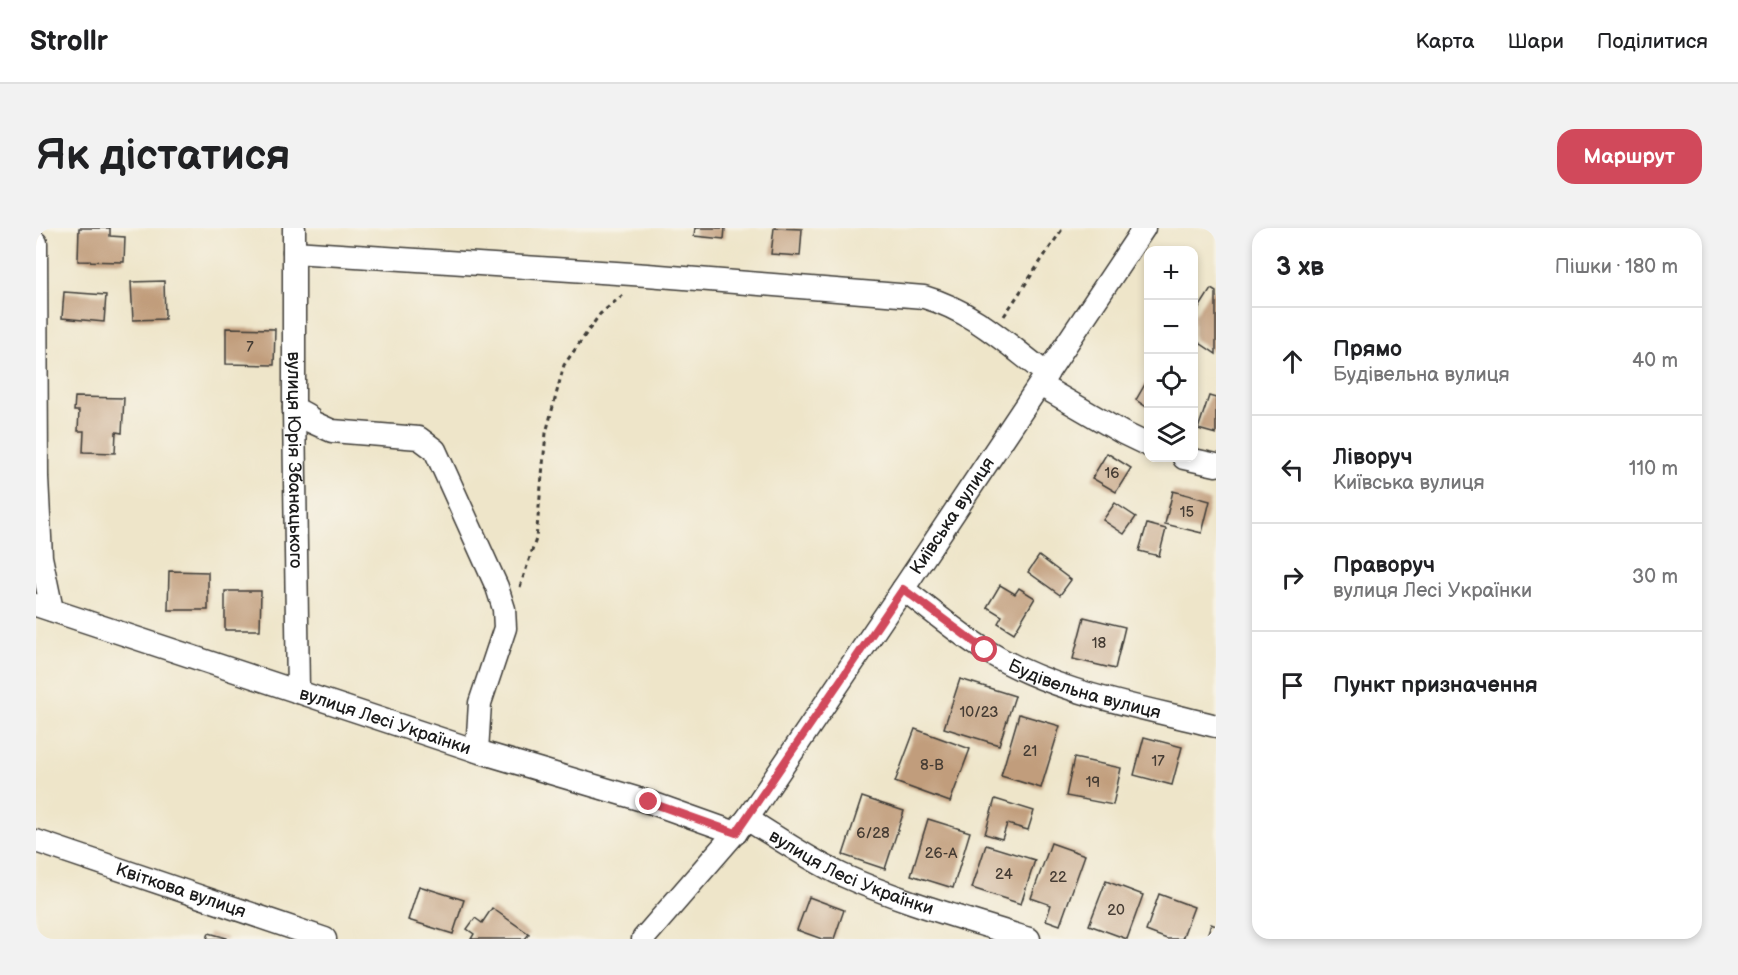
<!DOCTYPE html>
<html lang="uk">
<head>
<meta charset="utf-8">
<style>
  :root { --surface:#fff; --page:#f2f2f2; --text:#202124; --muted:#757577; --line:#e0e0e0; --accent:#d1495b }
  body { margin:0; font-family:"Balsamiq Sans",sans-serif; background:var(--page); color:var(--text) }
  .controls { position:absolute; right:18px; top:18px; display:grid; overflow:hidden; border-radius:12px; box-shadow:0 3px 9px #0003 }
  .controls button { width:54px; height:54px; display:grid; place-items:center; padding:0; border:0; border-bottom:2px solid var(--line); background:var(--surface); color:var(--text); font:30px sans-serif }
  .stop { position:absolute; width:18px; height:18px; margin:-14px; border:4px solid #d1495b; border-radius:50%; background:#fff }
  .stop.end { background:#d1495b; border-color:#fff; box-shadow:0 2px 6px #0008 }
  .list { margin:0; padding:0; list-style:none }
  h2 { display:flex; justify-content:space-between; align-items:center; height:78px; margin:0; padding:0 24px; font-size:26px }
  h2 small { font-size:20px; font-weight:400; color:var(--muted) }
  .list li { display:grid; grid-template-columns:39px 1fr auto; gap:18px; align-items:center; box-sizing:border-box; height:108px; padding:0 24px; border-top:2px solid var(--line) }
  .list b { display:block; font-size:22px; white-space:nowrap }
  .list p { margin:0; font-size:20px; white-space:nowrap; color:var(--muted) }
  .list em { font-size:20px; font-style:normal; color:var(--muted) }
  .icon { flex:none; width:33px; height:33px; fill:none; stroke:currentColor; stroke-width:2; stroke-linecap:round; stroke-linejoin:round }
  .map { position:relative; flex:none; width:1180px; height:711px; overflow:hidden; border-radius:18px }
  header { display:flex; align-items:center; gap:36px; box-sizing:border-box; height:84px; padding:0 30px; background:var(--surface); border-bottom:2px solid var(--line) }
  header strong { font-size:28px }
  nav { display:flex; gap:33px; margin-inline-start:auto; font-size:21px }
  .intro { display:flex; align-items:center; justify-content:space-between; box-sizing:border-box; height:144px; padding:0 36px }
  h1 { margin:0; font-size:42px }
  .button { padding:15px 27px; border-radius:18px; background:var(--accent); color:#fff; font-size:21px; font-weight:700 }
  main { display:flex; gap:36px; padding:0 36px }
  aside { flex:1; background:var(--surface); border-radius:18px; box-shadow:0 3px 9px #0003 }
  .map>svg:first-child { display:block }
  .building { fill:#c19d7c }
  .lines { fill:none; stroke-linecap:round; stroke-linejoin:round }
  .minor-casing { stroke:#3c3a36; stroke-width:25 }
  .path { stroke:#3c3a36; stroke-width:3; stroke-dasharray:4.5 4.5; stroke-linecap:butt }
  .minor { stroke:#fff; stroke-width:22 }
  .route { stroke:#d1495b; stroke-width:8 }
  .labels { text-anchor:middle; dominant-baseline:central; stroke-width:5; stroke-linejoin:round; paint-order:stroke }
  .number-label { font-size:15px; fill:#453c34 }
  .street-label { font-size:18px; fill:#1c1c1c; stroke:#f7f3e8 }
</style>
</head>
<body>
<header>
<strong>Strollr</strong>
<nav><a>Карта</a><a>Шари</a><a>Поділитися</a></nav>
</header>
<div class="intro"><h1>Як дістатися</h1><a class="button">Маршрут</a></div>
<main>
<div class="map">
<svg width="1180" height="711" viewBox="0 0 1180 711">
  <rect width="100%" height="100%" fill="#f7f3e8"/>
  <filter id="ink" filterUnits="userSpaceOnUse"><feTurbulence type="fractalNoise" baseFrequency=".0167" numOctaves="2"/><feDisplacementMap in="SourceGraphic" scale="12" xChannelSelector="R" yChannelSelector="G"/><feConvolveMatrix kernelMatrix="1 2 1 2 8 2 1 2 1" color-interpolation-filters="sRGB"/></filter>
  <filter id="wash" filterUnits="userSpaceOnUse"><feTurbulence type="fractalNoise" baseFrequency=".008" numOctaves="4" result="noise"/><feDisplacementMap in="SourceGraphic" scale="24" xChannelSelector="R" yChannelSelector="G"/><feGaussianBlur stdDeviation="1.35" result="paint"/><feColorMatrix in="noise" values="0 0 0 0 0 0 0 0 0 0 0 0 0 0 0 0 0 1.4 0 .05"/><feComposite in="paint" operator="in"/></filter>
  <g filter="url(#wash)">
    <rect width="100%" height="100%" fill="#eee5c9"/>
    <g id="blocks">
      <g class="building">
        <polygon points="43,0 74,0 74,8 89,9 88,34 42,33"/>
        <polygon points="659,0 689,0 688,11 658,8"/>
        <polygon points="738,0 766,1 764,28 735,26"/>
        <polygon points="128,53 129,91 97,92 95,54"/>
        <polygon points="1175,61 1180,64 1180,126 1158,111 1158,88"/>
        <polygon points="28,64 70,67 68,94 26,90"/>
        <polygon points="190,100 239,101 238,137 190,136"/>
        <polygon points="1112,151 1112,180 1100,172"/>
        <polygon points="1173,168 1180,170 1180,206 1162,201"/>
        <polygon points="39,169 88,170 86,205 80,204 79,225 47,224 48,203 42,203 43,183 38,183"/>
        <polygon points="1071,225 1095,240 1080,264 1056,250"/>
        <polygon points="1137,263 1174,273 1166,305 1129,296"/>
        <polygon points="1079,275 1100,289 1088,306 1067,292"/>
        <polygon points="1111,296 1130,301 1123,328 1103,323"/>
        <polygon points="1003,328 1035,352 1024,367 992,344"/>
        <polygon points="133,343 172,344 172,382 132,382"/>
        <polygon points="964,357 979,366 983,360 999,370 978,405 962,395 966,388 951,379"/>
        <polygon points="189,363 225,363 224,402 189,402"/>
        <polygon points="1048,389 1089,399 1079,441 1037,431"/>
        <polygon points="924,451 979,468 963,517 908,500"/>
        <polygon points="983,486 1024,498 1005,560 965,548"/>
        <polygon points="879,501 934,521 914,574 859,554"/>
        <polygon points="1108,509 1146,519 1136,557 1098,547"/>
        <polygon points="1038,530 1085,540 1077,577 1030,568"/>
        <polygon points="826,569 868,583 849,641 807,627"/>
        <polygon points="959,571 998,583 992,602 971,596 966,611 949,606"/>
        <polygon points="892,591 934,604 917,660 875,647"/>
        <polygon points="1015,615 1049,627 1024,697 1010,692 1015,677 995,670"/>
        <polygon points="950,617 999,632 985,676 936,660"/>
        <polygon points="1070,653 1107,667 1091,711 1053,697"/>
        <polygon points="383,658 428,672 417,706 372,692"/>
        <polygon points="1123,666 1158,679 1146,711 1131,711 1110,703"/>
        <polygon points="773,669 808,682 798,711 786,711 761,702"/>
        <polygon points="456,680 493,706 489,711 435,711 438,706 431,701 439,690 446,695"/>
        <polygon points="1175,696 1180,698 1180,711 1170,711"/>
        <polygon points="173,705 191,710 191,711 171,711"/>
      </g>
    </g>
  </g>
  <g filter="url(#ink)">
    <use href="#blocks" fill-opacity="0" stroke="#3c3a36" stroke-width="1.5"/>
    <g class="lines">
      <g class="minor-casing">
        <g id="minor">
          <path id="s1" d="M 258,0 L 258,180 L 262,464"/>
          <polyline points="0,15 1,249 5,329 16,382"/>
          <path d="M 258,24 L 611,47 L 888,69 C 937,83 971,116 1011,146"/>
          <polyline points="1004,157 1087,205 1112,217"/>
          <polyline points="258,180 271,187 276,194 296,203 383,210 399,222 461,359 468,381 469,400 444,475 441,523"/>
          <polyline points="1148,230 1180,237"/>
          <path id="s2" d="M 867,361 C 894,381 920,404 949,422 C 1018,465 1102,478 1180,498"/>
          <path id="s3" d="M 0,377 L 441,523 L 613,574 L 700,605"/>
          <path id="s4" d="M 711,591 C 742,610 772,631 806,647 C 866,674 930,691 993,711"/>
          <path id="s5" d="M 0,613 L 289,711"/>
          <path id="s6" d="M 607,711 L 711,591 L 867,361 L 1108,0"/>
        </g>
      </g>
      <g class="path">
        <polyline points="968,88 1027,0"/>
        <polyline points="484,359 500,311 510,205 528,137 564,86 587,67"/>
      </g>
      <use href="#minor" class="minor"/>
    </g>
  </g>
  <g class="lines" filter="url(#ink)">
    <polyline class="route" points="613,574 700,605 867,361 949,422"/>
  </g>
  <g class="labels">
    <g class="number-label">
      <text x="214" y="119">7</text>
      <text x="1076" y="245">16</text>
      <text x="1151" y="284">15</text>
      <text x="1063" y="415">18</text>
      <text x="943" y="484">10/23</text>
      <text x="994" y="523">21</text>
      <text x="1122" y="533">17</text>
      <text x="896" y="537">8-В</text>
      <text x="1057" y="554">19</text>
      <text x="837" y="605">6/28</text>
      <text x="905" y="625">26-А</text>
      <text x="968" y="646">24</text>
      <text x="1022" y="649">22</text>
      <text x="1080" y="682">20</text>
    </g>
    <g class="street-label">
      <text stroke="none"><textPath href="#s1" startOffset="232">вулиця Юрія Збанацького</textPath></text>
      <text stroke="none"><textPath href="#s6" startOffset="525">Київська вулиця</textPath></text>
      <text stroke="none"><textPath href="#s2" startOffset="210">Будівельна вулиця</textPath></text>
      <text stroke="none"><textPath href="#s3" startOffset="368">вулиця Лесі Українки</textPath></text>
      <text stroke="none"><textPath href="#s4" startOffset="118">вулиця Лесі Українки</textPath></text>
      <text stroke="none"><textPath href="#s5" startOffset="153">Квіткова вулиця</textPath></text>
    </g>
  </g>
</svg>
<div class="controls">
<button>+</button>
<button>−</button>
<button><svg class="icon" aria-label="locate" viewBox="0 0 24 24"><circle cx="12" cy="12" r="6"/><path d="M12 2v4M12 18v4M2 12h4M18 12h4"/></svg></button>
<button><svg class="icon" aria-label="layers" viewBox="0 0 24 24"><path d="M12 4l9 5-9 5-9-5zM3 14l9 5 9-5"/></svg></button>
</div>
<div class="stop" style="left:949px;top:422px"></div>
<div class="stop end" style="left:613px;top:574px"></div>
</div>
<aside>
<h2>3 хв<small>Пішки · 180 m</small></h2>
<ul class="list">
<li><svg class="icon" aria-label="ahead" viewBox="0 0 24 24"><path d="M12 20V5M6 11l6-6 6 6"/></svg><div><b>Прямо</b><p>Будівельна вулиця</p></div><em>40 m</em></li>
<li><svg class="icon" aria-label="left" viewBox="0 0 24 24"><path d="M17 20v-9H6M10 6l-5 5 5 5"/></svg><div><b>Ліворуч</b><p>Київська вулиця</p></div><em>110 m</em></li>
<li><svg class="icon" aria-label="right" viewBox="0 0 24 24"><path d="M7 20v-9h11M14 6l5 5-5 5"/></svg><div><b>Праворуч</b><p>вулиця Лесі Українки</p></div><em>30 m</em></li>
<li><svg class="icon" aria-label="arrive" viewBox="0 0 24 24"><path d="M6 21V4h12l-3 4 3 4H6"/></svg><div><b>Пункт призначення</b></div></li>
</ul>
</aside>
</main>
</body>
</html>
